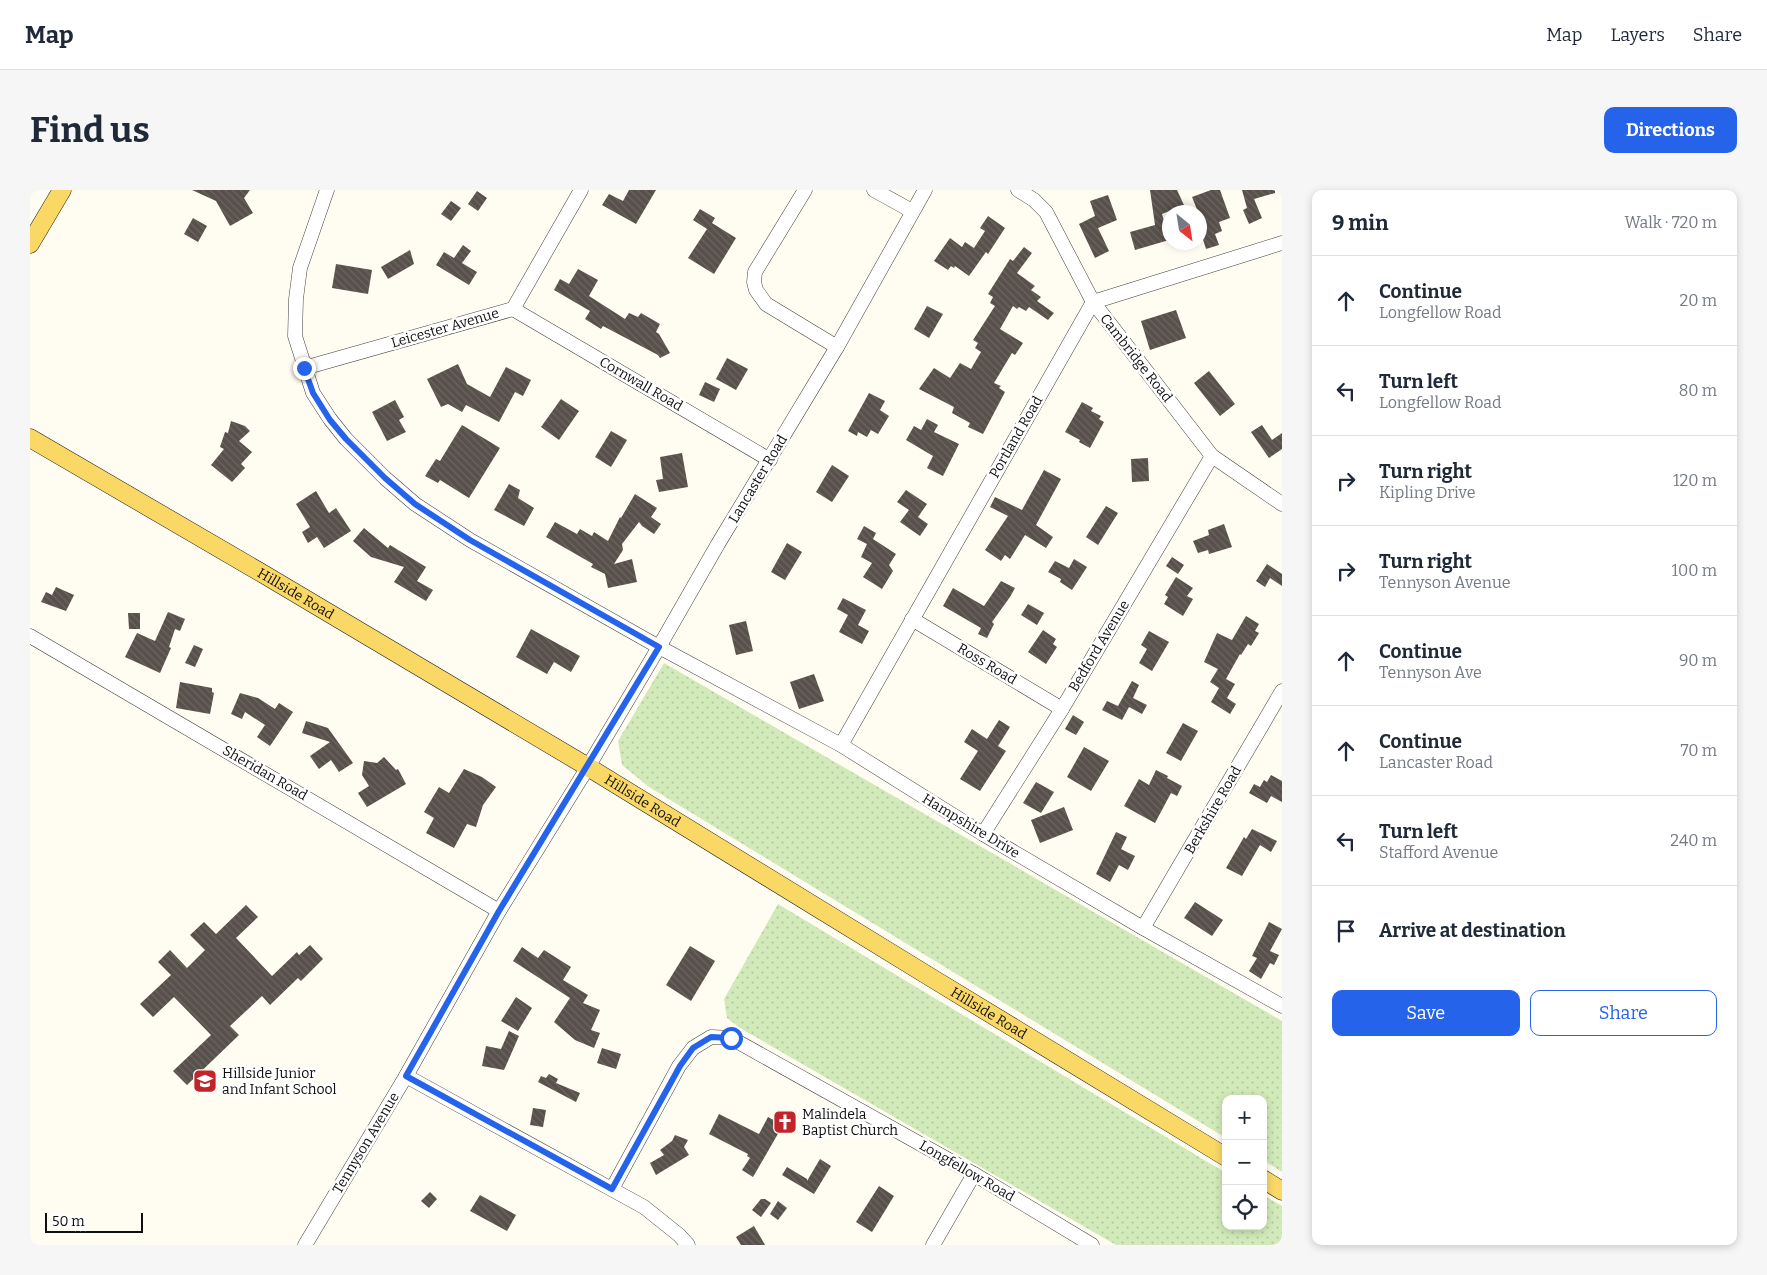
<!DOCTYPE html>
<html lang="en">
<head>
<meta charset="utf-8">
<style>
  :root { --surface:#fff; --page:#f6f6f7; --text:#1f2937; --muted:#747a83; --line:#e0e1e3; --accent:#2563eb }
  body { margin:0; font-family:Bitter,serif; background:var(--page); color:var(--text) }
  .controls { position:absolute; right:15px; bottom:15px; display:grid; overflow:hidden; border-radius:10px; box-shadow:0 2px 8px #0003 }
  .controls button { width:45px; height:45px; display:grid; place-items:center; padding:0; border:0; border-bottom:1px solid var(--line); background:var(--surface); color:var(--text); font:25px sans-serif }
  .compass { position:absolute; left:1132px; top:15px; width:45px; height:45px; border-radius:50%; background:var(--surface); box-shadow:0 2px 8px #0003; rotate:150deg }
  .scale { position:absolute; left:15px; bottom:12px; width:98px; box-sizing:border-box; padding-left:5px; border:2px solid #0f0f0f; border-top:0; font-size:14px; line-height:18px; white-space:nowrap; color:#0f0f0f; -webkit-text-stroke:4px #fff; paint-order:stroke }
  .stop { position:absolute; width:15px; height:15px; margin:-11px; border:4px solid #2563eb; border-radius:50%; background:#fff }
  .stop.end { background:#2563eb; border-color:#fff; box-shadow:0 1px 5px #0008 }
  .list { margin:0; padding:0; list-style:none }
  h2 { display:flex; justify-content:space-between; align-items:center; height:65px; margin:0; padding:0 20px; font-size:21px }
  h2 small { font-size:16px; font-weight:400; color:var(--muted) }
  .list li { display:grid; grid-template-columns:32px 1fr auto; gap:15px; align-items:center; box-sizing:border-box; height:90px; padding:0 20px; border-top:1px solid var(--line) }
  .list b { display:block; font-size:19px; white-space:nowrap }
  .list p { margin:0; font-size:16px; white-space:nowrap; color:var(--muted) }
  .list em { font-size:16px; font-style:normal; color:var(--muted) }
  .actions { display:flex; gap:10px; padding:15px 20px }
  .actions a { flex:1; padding:11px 0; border:1px solid var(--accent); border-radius:10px; text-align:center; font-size:18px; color:var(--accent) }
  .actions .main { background:var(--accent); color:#fff }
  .icon { flex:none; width:28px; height:28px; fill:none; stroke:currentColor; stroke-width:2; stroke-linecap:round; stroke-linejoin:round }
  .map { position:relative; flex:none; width:1252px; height:1055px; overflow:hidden; border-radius:10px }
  header { display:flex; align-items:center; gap:30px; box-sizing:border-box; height:70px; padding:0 25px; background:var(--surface); border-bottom:1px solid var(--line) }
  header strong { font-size:24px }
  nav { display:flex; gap:28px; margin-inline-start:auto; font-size:18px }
  .intro { display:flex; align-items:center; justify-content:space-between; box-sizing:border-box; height:120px; padding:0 30px }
  h1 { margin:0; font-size:35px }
  .button { padding:12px 22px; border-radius:10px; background:var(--accent); color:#fff; font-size:18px; font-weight:700 }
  main { display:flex; gap:30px; padding:0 30px }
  aside { flex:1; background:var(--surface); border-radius:10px; box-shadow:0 2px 8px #0003 }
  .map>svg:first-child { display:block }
  .grass { fill:url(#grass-dots) }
  .building { fill:url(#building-back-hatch) }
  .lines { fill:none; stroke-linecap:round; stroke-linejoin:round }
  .minor-casing { stroke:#424242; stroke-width:15 }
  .major-casing { stroke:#202020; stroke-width:19 }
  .minor { stroke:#fff; stroke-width:14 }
  .major { stroke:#fad866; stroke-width:18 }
  .route { stroke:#2563eb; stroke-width:6 }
  .labels { text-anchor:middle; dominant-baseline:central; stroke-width:5; stroke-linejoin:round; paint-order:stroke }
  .street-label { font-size:14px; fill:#0f0f0f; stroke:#fff }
  .poi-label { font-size:14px; fill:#0f0f0f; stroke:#fff; text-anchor:start }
</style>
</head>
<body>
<header>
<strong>Map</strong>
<nav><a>Map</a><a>Layers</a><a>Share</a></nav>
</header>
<div class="intro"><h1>Find us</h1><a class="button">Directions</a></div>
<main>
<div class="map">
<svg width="1252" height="1055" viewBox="0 0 1252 1055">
  <defs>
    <pattern id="grass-dots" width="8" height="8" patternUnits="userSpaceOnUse" patternTransform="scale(1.25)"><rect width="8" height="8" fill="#d2eab9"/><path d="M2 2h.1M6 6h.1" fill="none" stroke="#b3c89e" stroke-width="1.8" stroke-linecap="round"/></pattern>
    <pattern id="building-back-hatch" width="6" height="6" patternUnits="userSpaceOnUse" patternTransform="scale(1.25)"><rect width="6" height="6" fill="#58504b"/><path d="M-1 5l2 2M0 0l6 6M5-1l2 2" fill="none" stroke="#6b6561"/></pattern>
  </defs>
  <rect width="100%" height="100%" fill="#fffcf1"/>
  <g class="grass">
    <polygon points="634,473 1252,831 1252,982 1233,970 1233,909 1196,909 1196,948 619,597 592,575 588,551"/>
    <polygon points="748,714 1196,983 1196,1036 1233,1036 1233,1005 1252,1016 1252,1055 1086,1055 710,838 697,828 694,809"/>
  </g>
  <g class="building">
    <polygon points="162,0 220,0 214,8 223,23 200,36 186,11"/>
    <polygon points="599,0 626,0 606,34 572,15 579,4 593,11"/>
    <polygon points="1120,0 1147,0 1154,15 1132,24 1139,50 1105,60 1100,42 1125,35"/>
    <polygon points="1181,0 1190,0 1200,28 1189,32 1192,41 1185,44 1189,55 1176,59 1170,40 1170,22 1168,22 1162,7"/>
    <polygon points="1212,0 1245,0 1245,3 1224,9 1232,28 1219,34 1213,20 1217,18"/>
    <polygon points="447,1 457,8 448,21 438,14"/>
    <polygon points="1078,5 1087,30 1068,38 1079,61 1065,68 1049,34 1065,26 1060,11"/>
    <polygon points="421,11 431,18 421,31 411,24"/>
    <polygon points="670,19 685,28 682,33 706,48 684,84 658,68 677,39 663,30"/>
    <polygon points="958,26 975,38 958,64 956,62 939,86 925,76 924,78 921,76 918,80 904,71 920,48 932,57 935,52 944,58 955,41 950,38"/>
    <polygon points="163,28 177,36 168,52 154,44"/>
    <polygon points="433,55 441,61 432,73 447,82 439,95 406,75 414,62 424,68"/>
    <polygon points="994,57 1002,63 987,83 1005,96 1001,100 1011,107 1007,111 1024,123 1018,130 999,117 996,121 989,117 987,119 983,116 970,139 993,153 985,165 982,163 964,193 971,196 969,198 975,202 953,244 938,237 940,233 922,223 924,217 889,199 904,178 920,188 930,173 941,179 951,162 945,158 948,153 943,150 965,116 960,113 963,107 958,104 980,69 983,71"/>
    <polygon points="380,60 384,74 358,89 351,77"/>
    <polygon points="306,74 342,80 338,104 302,98"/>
    <polygon points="548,79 568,90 559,106 595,129 599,123 608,127 611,123 630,134 626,142 629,144 640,163 630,168 628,165 573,136 571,139 555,129 560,121 524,100 530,89 539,94"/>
    <polygon points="897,116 913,124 899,148 884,139"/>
    <polygon points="1146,120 1156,148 1120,160 1111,131"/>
    <polygon points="697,168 718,179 706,200 686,189"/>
    <polygon points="428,174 437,194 460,207 476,177 501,190 493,206 485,202 469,232 436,215 432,222 418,214 411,217 397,189"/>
    <polygon points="1179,181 1205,214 1190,226 1164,193"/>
    <polygon points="675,192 690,199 684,212 669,205"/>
    <polygon points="839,203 855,211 850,220 859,226 848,244 841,240 837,247 828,242 827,246 818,241"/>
    <polygon points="531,209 549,221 529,250 511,237"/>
    <polygon points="365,210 374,227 369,230 376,242 357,251 342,222"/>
    <polygon points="1052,212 1063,218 1061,221 1071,226 1069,229 1074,232 1060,258 1049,252 1050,250 1035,242"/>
    <polygon points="897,229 908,235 904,242 929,254 913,286 897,278 903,266 876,250 884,236 891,240"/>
    <polygon points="201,231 215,236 220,241 209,251 222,262 211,274 215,278 202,292 181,275 194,259 190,257 195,242 198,243"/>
    <polygon points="432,235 470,258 439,308 410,290 408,293 395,286 406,269 410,271"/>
    <polygon points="1232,235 1242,250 1252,243 1252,259 1239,268 1221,242"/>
    <polygon points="581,241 597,250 581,277 565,267"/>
    <polygon points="652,263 658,297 629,302 626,290 633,289 630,267"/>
    <polygon points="1118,268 1119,291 1102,292 1101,269"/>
    <polygon points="802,275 819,286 802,312 786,302"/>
    <polygon points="1014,280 1031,289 1006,335 1023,347 1016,358 995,345 980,369 975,365 971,371 955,360 978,326 960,317 965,307 992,320"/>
    <polygon points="479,294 490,300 488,308 504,318 494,336 464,320"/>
    <polygon points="876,300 897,314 888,327 898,334 890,346 870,332 879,320 867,312"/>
    <polygon points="286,301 299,323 306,318 321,341 294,358 287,347 278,353 272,342 280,337 266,314"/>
    <polygon points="605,304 627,318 621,327 631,334 624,344 612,336 609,332 592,354 593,360 584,374 602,369 607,392 578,398 575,384 561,377 563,374 516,347 525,332 547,344 550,339 562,346 564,342 578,351 590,327 591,328"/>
    <polygon points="1076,316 1088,323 1068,355 1056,347"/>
    <polygon points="1194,334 1202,357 1179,364 1178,360 1168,363 1163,351 1179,345 1178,340"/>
    <polygon points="834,336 846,343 843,349 866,364 859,375 863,381 852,399 833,387 842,373 831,367 837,354 827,349"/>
    <polygon points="334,338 358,358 360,355 396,377 387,391 403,400 396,411 364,392 374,377 341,367 323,351"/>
    <polygon points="757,353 772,362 755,390 741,382"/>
    <polygon points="1142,367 1154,375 1148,384 1136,376"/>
    <polygon points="1044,369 1057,377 1042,400 1030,392 1031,389 1018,382 1025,371 1039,378"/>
    <polygon points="1237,374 1252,384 1252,396 1240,388 1235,397 1226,391"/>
    <polygon points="1146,387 1163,398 1157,406 1163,409 1153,426 1134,414 1138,407 1135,405"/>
    <polygon points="971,391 985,398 980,407 962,432 964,434 957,448 948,444 951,438 913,416 923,398 954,416"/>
    <polygon points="26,397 44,405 36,421 11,412 16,402 22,405"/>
    <polygon points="813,408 836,420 828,435 839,441 832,454 809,442 818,425 807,419"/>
    <polygon points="998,414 1014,423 1007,435 991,425"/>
    <polygon points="138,422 155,429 150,441 145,439 139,457 141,458 130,483 95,467 107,443 125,451"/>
    <polygon points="98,423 110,423 110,439 99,439"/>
    <polygon points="1216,426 1229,434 1225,441 1229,443 1221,456 1218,454 1211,465 1210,464 1196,489 1205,494 1197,508 1206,514 1200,524 1181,512 1189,498 1180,492 1188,479 1174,472 1187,443 1202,450"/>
    <polygon points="716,431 723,461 706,465 699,435"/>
    <polygon points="501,439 550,466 541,482 524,472 517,484 486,467"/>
    <polygon points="1013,440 1026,449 1023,454 1027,457 1016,474 998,462"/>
    <polygon points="1119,441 1139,452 1122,481 1109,473 1117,459 1111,455"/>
    <polygon points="164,455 173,459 165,477 155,473"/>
    <polygon points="784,484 794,511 769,519 760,492"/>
    <polygon points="1102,491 1109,495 1103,508 1117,515 1112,524 1099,517 1092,530 1072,520 1077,511 1088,516"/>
    <polygon points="150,492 182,498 182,502 184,503 180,524 146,518"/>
    <polygon points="210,503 228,508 245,519 249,513 263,522 240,556 227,547 235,535 215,522 212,529 201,524"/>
    <polygon points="1043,525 1054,532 1046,545 1035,539"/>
    <polygon points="969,530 980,537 968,556 976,561 950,601 930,589 948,561 934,552 942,539 957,549"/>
    <polygon points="276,531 298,538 323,573 309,582 301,570 289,579 280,566 300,552 272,543"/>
    <polygon points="1153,533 1168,541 1151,571 1136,563"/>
    <polygon points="1054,557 1079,571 1061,601 1037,587"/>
    <polygon points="354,567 366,580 368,579 376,594 337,617 328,603 339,596 332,585 334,571 347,573"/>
    <polygon points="434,579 452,587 466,597 453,615 446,637 437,634 424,658 396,643 404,628 394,622 409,597 419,603"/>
    <polygon points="1126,580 1138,586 1137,588 1152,596 1147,606 1141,603 1125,633 1094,616 1109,589 1119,595"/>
    <polygon points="1241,585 1252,591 1252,612 1241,606 1237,613 1219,603 1224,594 1230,597 1234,590 1237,592"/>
    <polygon points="1006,592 1024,602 1011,623 993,613"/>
    <polygon points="1034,617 1043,640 1010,653 1001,630"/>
    <polygon points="1222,639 1247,651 1241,662 1230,655 1212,686 1196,678 1214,647 1216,649"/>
    <polygon points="1086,642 1097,647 1091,659 1105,666 1098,680 1089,675 1080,692 1066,684"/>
    <polygon points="1165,712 1193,730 1182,746 1154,728"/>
    <polygon points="216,715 228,727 206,748 242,786 267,762 269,765 280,755 293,769 271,791 268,788 240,815 232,806 200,836 209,845 157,895 143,881 181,845 144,807 123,827 110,814 141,785 128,772 140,760 157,778 175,760 160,745 174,732 186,744"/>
    <polygon points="1239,732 1252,739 1240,761 1249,765 1244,775 1240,773 1231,789 1219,781 1227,768 1222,766"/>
    <polygon points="660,756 685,771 661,811 636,795"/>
    <polygon points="492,757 508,768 514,760 541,777 533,790 558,805 553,813 570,820 561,840 570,843 564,858 545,850 524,832 540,808 483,771"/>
    <polygon points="486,807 502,818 488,841 471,831"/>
    <polygon points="479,841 489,846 474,880 452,876 456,856 471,859"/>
    <polygon points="572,858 591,864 586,879 567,873"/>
    <polygon points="519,884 528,889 526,893 550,903 546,912 508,892 511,886 516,888"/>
    <polygon points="503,918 516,920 513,937 500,935"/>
    <polygon points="689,924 729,944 738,927 753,935 723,987 712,980 720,968 717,966 718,964 679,944"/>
    <polygon points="645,945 658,950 654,957 659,965 626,985 620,973 634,965 630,960 642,951"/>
    <polygon points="790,969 801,976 784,1004 752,985 757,977 777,989 777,991"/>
    <polygon points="849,996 864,1006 842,1042 826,1032"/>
    <polygon points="400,1002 407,1009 399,1018 391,1011"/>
    <polygon points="450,1005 486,1025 477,1041 440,1021"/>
    <polygon points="731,1009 735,1009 741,1013 731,1027 722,1020"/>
    <polygon points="748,1011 757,1018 748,1030 740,1024"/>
    <polygon points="724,1036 735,1055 711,1055 706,1047"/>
  </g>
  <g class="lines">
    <g class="minor-casing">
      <g id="minor">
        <polyline points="297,0 270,78 266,109 265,146 283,203 300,229 316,249 355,288 385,314 440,350 629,457 811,555 953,644 1113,738 1252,816"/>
        <polyline points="775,0 725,82 724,92 726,100 736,114 807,157"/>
        <polyline points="844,0 882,21"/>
        <polyline points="988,0 1004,10 1016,22 1063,112 1182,266 1252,314"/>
        <polyline points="483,119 740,270"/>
        <polyline points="274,178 483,119 551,0"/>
        <polyline points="882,429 1032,519"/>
        <polyline points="0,446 469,721"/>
        <polyline points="811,555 1063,112 1252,53"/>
        <polyline points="953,644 1032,519 1182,266"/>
        <polyline points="1113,738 1252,501"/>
        <polyline points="376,886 614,1017 649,1045 658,1055"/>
        <polyline points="582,999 649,876 663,858 681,847 701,848 944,984 1062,1055"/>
        <polyline points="275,1055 376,886 469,721 558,577 629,457 688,354 807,157 895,0"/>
        <polyline points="903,1055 944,984"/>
      </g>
    </g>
    <g class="major-casing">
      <g id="major">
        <polyline points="0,54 32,0"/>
        <path id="s1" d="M 0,248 L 235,385 L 558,577 L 905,790 L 1196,967"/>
        <polyline points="1233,989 1252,1001"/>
      </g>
    </g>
    <use href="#minor" class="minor"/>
    <use href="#major" class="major"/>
  </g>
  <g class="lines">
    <polyline class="route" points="274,178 283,203 300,230 316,249 355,288 385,314 440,350 629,457 469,721 376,886 582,999 650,876 663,858 681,847 701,848"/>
  </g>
  <defs>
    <g id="school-square" transform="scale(1.25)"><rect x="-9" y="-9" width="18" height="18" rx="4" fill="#c12429" stroke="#fff"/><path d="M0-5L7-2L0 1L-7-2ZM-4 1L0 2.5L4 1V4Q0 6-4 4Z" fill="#fff"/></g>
    <g id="church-square" transform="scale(1.25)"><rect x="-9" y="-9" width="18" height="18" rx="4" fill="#c12429" stroke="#fff"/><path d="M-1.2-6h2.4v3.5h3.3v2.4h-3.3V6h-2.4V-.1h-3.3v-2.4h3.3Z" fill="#fff"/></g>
  </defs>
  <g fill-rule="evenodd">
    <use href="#school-square" x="175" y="891"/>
    <use href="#church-square" x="755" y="932"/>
  </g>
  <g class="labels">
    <g class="street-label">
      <text transform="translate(415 138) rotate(-16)">Leicester Avenue</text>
      <text transform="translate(1106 168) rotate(52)">Cambridge Road</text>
      <text transform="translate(611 194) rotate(30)">Cornwall Road</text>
      <text transform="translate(986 247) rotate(-60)">Portland Road</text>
      <text transform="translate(728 289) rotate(-59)">Lancaster Road</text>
      <text stroke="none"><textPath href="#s1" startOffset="308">Hillside Road</textPath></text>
      <text transform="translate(1069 456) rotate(-59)">Bedford Avenue</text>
      <text transform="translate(957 474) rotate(31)">Ross Road</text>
      <text transform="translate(235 583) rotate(30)">Sheridan Road</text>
      <text stroke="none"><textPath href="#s1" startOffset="712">Hillside Road</textPath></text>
      <text transform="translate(1183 620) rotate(-60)">Berkshire Road</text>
      <text transform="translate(941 636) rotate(31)">Hampshire Drive</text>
      <text stroke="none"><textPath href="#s1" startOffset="1118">Hillside Road</textPath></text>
      <text transform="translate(336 953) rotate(-59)">Tennyson Avenue</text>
      <text transform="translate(937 981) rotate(30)">Longfellow Road</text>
    </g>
    <g class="poi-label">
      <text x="192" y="883">Hillside Junior<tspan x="192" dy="16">and Infant School</tspan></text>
      <text x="772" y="924">Malindela<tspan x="772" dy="16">Baptist Church</tspan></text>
    </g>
  </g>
</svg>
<div class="controls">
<button>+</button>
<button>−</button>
<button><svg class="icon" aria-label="locate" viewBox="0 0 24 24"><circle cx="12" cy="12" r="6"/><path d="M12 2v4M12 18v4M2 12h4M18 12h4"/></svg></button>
</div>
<svg class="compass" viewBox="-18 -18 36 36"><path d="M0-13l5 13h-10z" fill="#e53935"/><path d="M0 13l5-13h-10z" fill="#747a83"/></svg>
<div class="scale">50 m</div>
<div class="stop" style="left:701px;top:848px"></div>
<div class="stop end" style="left:274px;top:178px"></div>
</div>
<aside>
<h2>9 min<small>Walk · 720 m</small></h2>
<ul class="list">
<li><svg class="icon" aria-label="ahead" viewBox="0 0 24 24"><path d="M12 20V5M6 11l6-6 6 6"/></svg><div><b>Continue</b><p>Longfellow Road</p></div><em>20 m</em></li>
<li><svg class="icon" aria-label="left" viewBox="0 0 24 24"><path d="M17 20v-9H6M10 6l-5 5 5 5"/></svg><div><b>Turn left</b><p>Longfellow Road</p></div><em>80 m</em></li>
<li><svg class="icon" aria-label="right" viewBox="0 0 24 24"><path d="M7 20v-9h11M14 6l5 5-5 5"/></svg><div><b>Turn right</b><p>Kipling Drive</p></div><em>120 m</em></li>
<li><svg class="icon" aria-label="right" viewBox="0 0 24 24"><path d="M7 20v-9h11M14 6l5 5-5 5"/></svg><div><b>Turn right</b><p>Tennyson Avenue</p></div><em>100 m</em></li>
<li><svg class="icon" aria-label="ahead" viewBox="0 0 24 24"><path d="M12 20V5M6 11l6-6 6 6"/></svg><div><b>Continue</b><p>Tennyson Ave</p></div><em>90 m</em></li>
<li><svg class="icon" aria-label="ahead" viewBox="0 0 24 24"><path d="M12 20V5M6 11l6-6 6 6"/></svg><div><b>Continue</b><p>Lancaster Road</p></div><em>70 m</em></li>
<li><svg class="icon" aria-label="left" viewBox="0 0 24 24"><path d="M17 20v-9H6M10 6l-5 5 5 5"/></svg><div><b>Turn left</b><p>Stafford Avenue</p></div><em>240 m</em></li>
<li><svg class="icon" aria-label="arrive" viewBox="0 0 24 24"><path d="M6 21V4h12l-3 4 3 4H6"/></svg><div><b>Arrive at destination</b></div></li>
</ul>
<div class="actions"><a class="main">Save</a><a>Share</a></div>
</aside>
</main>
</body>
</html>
